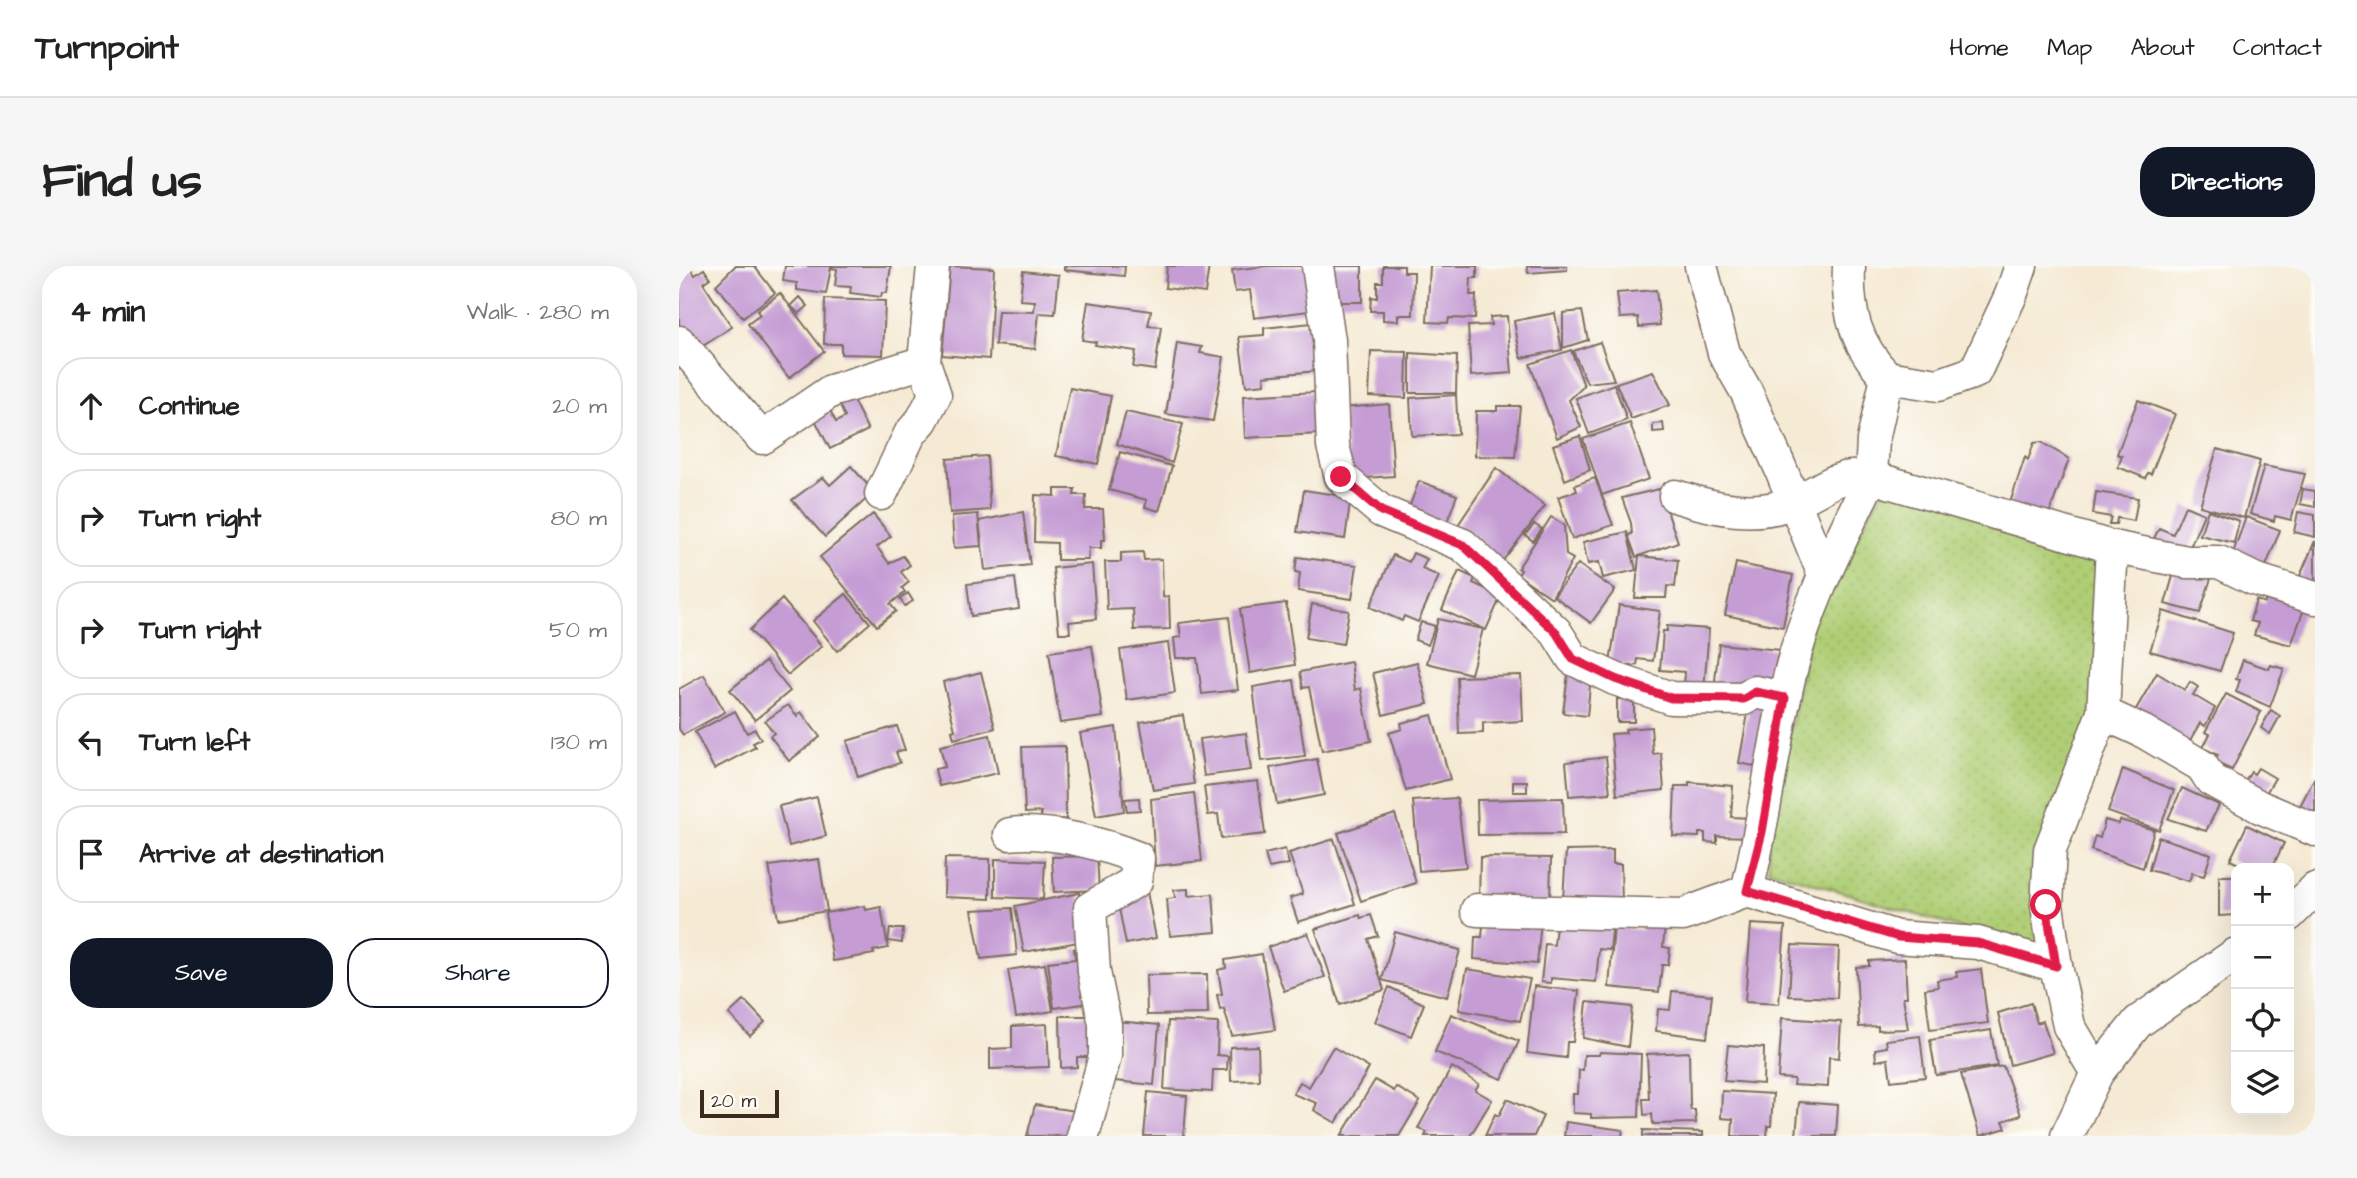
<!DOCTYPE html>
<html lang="en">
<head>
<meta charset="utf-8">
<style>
  :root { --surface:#fff; --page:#f6f6f6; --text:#222; --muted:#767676; --line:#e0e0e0; --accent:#111827 }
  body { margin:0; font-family:"Architects Daughter",sans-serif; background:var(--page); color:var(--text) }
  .controls { position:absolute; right:21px; bottom:21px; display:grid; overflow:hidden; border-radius:14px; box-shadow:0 7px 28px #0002 }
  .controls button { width:63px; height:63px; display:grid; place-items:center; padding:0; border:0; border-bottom:2px solid var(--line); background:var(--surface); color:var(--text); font:35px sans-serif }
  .scale { position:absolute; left:21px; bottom:18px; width:79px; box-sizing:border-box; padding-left:7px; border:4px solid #3b2a1e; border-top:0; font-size:19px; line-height:24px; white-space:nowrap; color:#3b2a1e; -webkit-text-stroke:5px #fdfcf7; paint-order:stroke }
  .stop { position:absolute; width:21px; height:21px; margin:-16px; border:5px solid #e11d48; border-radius:50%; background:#fff }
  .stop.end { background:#e11d48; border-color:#fff; box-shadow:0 2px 7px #0008 }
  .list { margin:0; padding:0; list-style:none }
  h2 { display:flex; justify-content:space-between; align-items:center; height:91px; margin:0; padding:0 28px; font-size:30px }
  h2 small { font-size:23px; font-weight:400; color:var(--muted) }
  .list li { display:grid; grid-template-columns:46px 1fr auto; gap:21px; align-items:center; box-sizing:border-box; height:98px; margin:0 14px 14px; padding:0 14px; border:2px solid var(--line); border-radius:28px }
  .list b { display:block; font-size:26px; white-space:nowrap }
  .list em { font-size:23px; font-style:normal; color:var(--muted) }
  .actions { display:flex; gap:14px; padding:21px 28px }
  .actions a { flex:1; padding:16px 0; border:2px solid var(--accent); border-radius:28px; text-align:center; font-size:24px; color:var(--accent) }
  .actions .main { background:var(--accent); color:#fff }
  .icon { flex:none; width:38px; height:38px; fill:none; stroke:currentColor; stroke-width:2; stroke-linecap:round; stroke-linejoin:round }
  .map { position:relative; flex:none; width:1636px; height:870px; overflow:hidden; border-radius:28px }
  header { display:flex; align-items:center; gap:42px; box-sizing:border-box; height:98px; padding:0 35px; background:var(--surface); border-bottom:2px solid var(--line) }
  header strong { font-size:33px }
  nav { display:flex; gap:38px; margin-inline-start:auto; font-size:24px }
  .intro { display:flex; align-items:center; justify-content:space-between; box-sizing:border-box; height:168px; padding:0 42px }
  h1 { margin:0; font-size:49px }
  .button { padding:18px 32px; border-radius:28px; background:var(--accent); color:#fff; font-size:24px; font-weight:700 }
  main { display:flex; gap:42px; padding:0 42px }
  aside { flex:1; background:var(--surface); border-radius:28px; box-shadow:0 7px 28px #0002 }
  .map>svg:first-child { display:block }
  .grass { fill:url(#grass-dots); stroke:#757c4a; stroke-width:2 }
  .building { fill:#c59cd4 }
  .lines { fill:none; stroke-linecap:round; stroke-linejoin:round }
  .street-casing { stroke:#7c6d5e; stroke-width:35 }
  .street { stroke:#fff; stroke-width:32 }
  .route { stroke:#e11d48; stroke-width:9 }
</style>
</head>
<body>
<header>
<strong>Turnpoint</strong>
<nav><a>Home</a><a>Map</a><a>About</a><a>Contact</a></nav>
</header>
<div class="intro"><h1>Find us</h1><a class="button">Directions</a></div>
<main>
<aside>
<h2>4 min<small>Walk · 280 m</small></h2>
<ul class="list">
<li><svg class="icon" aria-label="ahead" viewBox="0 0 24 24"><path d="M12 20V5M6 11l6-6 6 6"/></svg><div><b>Continue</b></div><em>20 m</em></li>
<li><svg class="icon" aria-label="right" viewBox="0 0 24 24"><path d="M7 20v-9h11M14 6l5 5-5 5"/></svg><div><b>Turn right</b></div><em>80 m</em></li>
<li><svg class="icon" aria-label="right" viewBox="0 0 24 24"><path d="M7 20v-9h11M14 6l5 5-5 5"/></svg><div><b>Turn right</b></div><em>50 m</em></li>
<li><svg class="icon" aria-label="left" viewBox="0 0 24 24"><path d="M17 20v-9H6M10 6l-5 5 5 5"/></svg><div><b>Turn left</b></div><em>130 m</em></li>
<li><svg class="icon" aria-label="arrive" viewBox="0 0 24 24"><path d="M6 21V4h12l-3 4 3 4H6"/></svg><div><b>Arrive at destination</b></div></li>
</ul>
<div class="actions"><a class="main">Save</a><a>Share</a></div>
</aside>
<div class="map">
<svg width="1636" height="870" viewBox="0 0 1636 870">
  <defs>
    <pattern id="grass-dots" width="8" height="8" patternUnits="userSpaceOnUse" patternTransform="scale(1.75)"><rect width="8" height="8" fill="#afce75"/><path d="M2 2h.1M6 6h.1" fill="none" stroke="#97b165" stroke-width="1.8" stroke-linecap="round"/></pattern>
  </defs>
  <rect width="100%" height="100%" fill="#fdfcf7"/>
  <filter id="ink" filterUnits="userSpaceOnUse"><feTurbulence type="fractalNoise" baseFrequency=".0143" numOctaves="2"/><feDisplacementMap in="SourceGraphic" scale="14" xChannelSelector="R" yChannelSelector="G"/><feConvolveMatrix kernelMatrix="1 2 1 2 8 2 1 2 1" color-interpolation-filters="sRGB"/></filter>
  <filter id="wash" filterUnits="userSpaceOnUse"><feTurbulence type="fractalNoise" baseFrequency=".00686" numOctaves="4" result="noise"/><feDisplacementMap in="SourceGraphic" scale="28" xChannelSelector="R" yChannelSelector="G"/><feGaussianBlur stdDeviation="1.57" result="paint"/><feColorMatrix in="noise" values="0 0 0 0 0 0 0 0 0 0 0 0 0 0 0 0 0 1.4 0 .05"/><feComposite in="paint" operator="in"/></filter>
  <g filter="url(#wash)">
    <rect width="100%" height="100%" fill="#f5ead4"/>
    <polygon class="grass" points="1207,216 1429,287 1419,454 1391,533 1363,687 1090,604 1090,573 1132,360"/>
    <g id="blocks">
      <g class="building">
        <polygon points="0,0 10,0 16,9 25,3 31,12 24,17 53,61 16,85 0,61"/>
        <polygon points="56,0 75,0 96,27 64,52 37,19"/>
        <polygon points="106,0 212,0 208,27 203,27 202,31 171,27 172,21 156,20 158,3 152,2 147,28 118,24 118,17 104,15"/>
        <polygon points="271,0 315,2 310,93 263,89"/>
        <polygon points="385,0 446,0 445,10 385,4"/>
        <polygon points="488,0 530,0 526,27 486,22"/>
        <polygon points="587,0 632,0 638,44 575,52 571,24 556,26 553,4"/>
        <rect x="646" y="0" width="37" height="36"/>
        <polygon points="704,0 725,0 725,6 735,6 734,49 719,49 719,55 704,54 704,45 691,45 692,31 698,32 698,16 704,16"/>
        <polygon points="751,0 798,0 798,12 792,12 791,29 797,29 796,53 770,52 769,57 748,56"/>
        <polygon points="848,0 888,0 888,4 849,7"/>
        <polygon points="344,5 380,9 376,48 360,47 356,83 316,79 319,45 355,46 356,35 341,34"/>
        <polygon points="977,24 981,59 960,61 959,51 941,52 938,27"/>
        <polygon points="101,27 145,85 110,112 69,58 81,49 78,45"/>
        <polygon points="121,31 129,40 120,48 112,40"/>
        <polygon points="146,33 206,35 204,89 162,88 162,78 145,78"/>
        <polygon points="409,36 472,45 469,60 482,61 476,104 454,101 457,85 416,79 417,76 403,74"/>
        <polygon points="903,45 909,74 884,82 884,47"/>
        <polygon points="876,47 883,84 842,92 835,55"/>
        <polygon points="828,50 833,107 792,110 789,60 812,59 811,51"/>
        <polygon points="633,57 638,105 585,110 586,118 567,120 560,71 585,69 585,62"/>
        <polygon points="921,76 935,114 908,117 894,85"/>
        <polygon points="498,77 523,81 521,87 545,91 534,155 487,148"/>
        <polygon points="892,84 905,120 890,134 902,161 878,172 851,98"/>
        <polygon points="692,85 728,86 727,132 690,130"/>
        <polygon points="731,87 778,90 777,127 731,127"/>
        <polygon points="974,105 991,139 952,153 937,117"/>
        <polygon points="935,118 948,154 910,168 897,132"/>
        <polygon points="391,122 432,130 419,198 377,190"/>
        <polygon points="638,126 640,168 566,172 564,130"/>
        <polygon points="777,129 779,168 733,170 731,132"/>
        <polygon points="173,132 189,164 151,183 134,150 150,142 157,156 166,151 160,138"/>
        <polygon points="1459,134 1496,148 1472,208 1469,207 1466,212 1439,201 1443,190 1438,188"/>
        <polygon points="710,138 715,210 671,213 663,142"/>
        <polygon points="818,140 841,140 836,191 796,190 797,145 818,145"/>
        <polygon points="447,146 504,158 493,197 438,178"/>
        <polygon points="951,157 970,213 923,229 904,173"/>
        <polygon points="984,157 985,165 974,166 974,158"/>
        <polygon points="901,170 911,204 886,214 874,179"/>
        <polygon points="1362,176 1390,193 1368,254 1330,240 1346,191 1349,194 1355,177"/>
        <polygon points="1538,183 1581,195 1565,252 1521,240"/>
        <polygon points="441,186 493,200 480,245 466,241 468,234 430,224"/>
        <polygon points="308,190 311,244 271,247 268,193"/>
        <polygon points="172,200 195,226 146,271 113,234 144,211 151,219"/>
        <polygon points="1585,200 1626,208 1612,254 1596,250 1595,255 1571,248"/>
        <polygon points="817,202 866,240 819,301 810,283 779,259"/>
        <polygon points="916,212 934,259 893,273 879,231 898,225 896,219"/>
        <polygon points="740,215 778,229 765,264 727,250"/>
        <polygon points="376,223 396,223 395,229 407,229 406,243 424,243 426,274 422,274 422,282 410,282 409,294 378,294 378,277 355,276 356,229 376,230"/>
        <polygon points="980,223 999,276 957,291 949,269 953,268 952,257 943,232"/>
        <polygon points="1624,223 1636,225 1636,241 1621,238"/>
        <polygon points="625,224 672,231 666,273 618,266"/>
        <polygon points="1417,226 1459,232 1455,255 1438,252 1437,258 1430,258 1432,251 1414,248"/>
        <polygon points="1506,240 1525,248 1506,293 1472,279 1480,262 1494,268"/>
        <polygon points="1529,244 1560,255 1555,277 1521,269"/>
        <polygon points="344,246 351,299 306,304 300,255"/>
        <polygon points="1619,246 1636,249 1636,271 1615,266"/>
        <polygon points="194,248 212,270 198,281 210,297 224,290 231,299 222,306 230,316 223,322 226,326 211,338 217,345 198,360 141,291"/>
        <polygon points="299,248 302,280 275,282 273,250"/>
        <polygon points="872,251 885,259 887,289 894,293 873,332 839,309 842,304 839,302"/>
        <polygon points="1567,251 1601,264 1583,310 1550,298"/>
        <polygon points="855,258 863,263 854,275 846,269"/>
        <polygon points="948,266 957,304 924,312 920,296 909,298 904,276"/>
        <polygon points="1636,275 1636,325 1618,317"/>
        <polygon points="464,286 465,294 483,293 484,331 490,330 491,363 455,364 454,343 428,344 426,296 442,296 442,287"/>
        <polygon points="734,287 748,293 743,303 760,310 739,356 725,350 723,355 691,341 714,289 730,296"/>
        <polygon points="960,290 999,294 996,321 988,320 987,332 956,332"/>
        <polygon points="618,291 678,299 673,333 619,325 621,307 616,306"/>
        <polygon points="1498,296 1534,306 1521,347 1486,338"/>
        <polygon points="1057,297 1114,309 1104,361 1046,349"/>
        <polygon points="413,298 417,353 390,356 391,367 380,367 374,302"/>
        <polygon points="899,298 936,324 912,357 875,330"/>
        <polygon points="780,305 796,312 794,317 822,330 807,364 763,344"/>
        <polygon points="336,312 340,343 292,350 288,318"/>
        <polygon points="1590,324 1628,335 1612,379 1575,369 1579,357 1571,355 1577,334 1586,337"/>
        <polygon points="229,327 234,335 226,340 221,333"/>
        <polygon points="167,328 191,357 158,385 134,355"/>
        <polygon points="103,333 143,380 109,409 71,364"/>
        <polygon points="607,337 616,399 571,407 561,343"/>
        <polygon points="633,338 670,345 664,378 627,372"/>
        <polygon points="940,339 981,345 974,395 959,393 958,399 954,400 931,397"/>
        <polygon points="1484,345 1554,367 1541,405 1471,385"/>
        <polygon points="550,351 559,424 523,428 518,392 497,392 495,372 502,371 500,357"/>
        <polygon points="759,353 804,363 792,408 748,397"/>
        <polygon points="742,356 756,360 749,379 736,374"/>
        <polygon points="988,360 1030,363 1025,423 1005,421 1006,406 981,404 984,365 988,365"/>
        <polygon points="489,377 496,427 448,434 441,384"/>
        <polygon points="1040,378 1101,384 1098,419 1035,424"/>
        <polygon points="413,380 424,451 381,457 370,386"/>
        <polygon points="1564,394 1590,403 1592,399 1605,403 1591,441 1557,426 1561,414 1557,413"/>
        <polygon points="87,395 111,425 76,454 51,424"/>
        <polygon points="672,396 676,424 682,422 692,475 643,485 630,421 624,422 621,406"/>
        <polygon points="738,396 749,438 704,449 694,407"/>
        <polygon points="302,406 316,462 275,473 273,465 276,464 264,416"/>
        <polygon points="1478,407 1506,424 1511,416 1519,421 1514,429 1536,442 1526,460 1521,457 1510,476 1456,445"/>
        <polygon points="889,408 912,410 908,450 884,447"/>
        <polygon points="25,409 46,446 4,469 0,463 0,423"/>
        <polygon points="842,409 844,455 804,457 804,467 780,468 778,411"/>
        <polygon points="615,414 626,490 583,495 574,421"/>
        <polygon points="1547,428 1582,446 1553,504 1535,496 1539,489 1524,482 1531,468 1526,466"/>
        <polygon points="1072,431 1092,434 1080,501 1060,497"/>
        <rect x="938" y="433" width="17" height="23"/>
        <polygon points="109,439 118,450 122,446 141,471 110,495 91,470 95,467 86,455"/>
        <polygon points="1592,444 1601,450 1591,468 1582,462"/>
        <polygon points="56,445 68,467 76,463 82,473 74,477 77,481 35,503 16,466"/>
        <polygon points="504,449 515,518 474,524 461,456"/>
        <polygon points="753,449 771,513 727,525 710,467 723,463 722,457"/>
        <polygon points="218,460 226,484 217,486 221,497 179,511 168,475"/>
        <polygon points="437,461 445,545 417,550 401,467"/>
        <polygon points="972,461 974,488 982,487 985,524 938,529 932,468 947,467 946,463"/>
        <polygon points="567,467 572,504 525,510 520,473"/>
        <polygon points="311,469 319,507 260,520 256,503 266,501 261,480"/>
        <polygon points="386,480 387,553 362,554 362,546 346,547 343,481"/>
        <polygon points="927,491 931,527 890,530 887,496"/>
        <polygon points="638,493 645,529 598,538 591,502"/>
        <polygon points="1579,502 1596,512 1583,534 1562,522 1572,506 1575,508"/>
        <polygon points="1444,503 1495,524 1480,564 1429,546"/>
        <polygon points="1636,511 1636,548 1621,540"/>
        <polygon points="579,515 586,568 542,573 539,548 529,549 525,521"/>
        <rect x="834" y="515" width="14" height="11"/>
        <polygon points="1010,516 1054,520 1052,551 1072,552 1072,571 1038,570 1038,577 1026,576 1026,567 1020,567 1020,571 994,570 996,520 1010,520"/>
        <polygon points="1503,522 1540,539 1527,565 1489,553"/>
        <polygon points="515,527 523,595 476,600 472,533"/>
        <polygon points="138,531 147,570 110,580 100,540"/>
        <polygon points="460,532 461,544 448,545 446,533"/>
        <polygon points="778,532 787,601 740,605 734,535"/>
        <polygon points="884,532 885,568 799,569 798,534"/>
        <polygon points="716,548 737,617 682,635 659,567"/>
        <polygon points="1426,554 1440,558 1441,554 1475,564 1464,602 1412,584 1416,570 1421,572"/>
        <polygon points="1568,559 1605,577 1593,602 1568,602 1551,594"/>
        <polygon points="1479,571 1532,588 1525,610 1513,607 1510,615 1470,604"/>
        <polygon points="655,573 676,638 619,656 611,632 624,628 610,587"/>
        <polygon points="606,583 610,598 590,602 586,588"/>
        <polygon points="934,584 934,598 942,598 943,638 884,634 887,585"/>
        <polygon points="418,590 420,624 375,626 373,591"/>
        <polygon points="801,591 872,592 871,636 800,635"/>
        <polygon points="266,592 311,593 311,633 265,631"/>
        <polygon points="140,593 148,645 99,653 90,600"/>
        <polygon points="316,593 366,595 364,633 316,631"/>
        <polygon points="1540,610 1557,610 1557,649 1540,650"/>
        <polygon points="509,623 509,630 534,628 537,666 491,670 488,633 496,632 495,624"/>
        <polygon points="468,626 477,672 447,678 438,632"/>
        <polygon points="400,627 410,674 345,686 336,640"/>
        <polygon points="186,640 187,644 202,641 209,682 194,685 195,688 154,695 146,647"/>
        <polygon points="333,642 338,689 302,693 293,644"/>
        <polygon points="681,649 682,652 692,649 699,670 689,673 705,724 661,739 636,663"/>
        <polygon points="805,649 862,654 858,698 795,693 796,671 803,671"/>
        <polygon points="878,649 934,656 931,684 920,683 917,716 872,712 872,717 862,716 866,678 875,679"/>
        <polygon points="964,658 986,660 984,681 991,682 989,699 983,699 980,726 930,721 935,661 963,664"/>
        <polygon points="1072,658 1106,660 1100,738 1066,736"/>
        <polygon points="211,663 224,663 223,677 209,675"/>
        <polygon points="716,666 781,684 768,731 703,714"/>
        <polygon points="629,667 646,711 605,725 589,681"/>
        <polygon points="1113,679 1160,681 1158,732 1110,730"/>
        <polygon points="406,682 412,737 375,742 369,696 396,693 395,683"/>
        <polygon points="583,688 596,764 553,770 545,743 541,744 538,729 543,728 539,704 547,702 546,694"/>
        <polygon points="1226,693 1228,731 1224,731 1229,763 1199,764 1199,760 1180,761 1177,701 1190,700 1190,695"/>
        <polygon points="366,698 374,745 337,751 329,704"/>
        <polygon points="788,703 851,713 841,755 780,744"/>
        <polygon points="1302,703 1309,757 1251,764 1246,723 1259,721 1258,714 1278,711 1277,706"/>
        <polygon points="528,708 529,748 468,749 467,709"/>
        <polygon points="855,720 900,725 894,776 888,776 887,792 848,787"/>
        <polygon points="710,721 745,738 732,770 696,756"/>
        <polygon points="993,725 1033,729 1028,772 977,765 979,743 991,744"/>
        <polygon points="65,734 86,756 71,770 50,748"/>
        <polygon points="908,736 953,741 949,781 904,772"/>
        <polygon points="1352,737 1358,757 1364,755 1374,787 1331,799 1319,747"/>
        <polygon points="772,748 840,775 823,813 756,786"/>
        <polygon points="381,750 421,750 422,791 398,791 398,801 382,802"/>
        <polygon points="1103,752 1162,756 1160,792 1150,791 1149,821 1114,819 1115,813 1099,812"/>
        <polygon points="437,755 480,759 475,819 436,815 440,774"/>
        <polygon points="489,755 539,757 538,789 549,790 548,804 534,804 533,826 485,823"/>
        <polygon points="368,758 370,801 311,803 311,783 333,782 333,760"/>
        <polygon points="1312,764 1318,800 1257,809 1251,774"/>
        <polygon points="1241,770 1246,811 1212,815 1209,793 1197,795 1196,783 1208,781 1207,774"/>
        <polygon points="1049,779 1085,782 1084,818 1045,815"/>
        <polygon points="579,780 580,814 552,815 551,781"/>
        <polygon points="654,781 690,802 657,857 635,844 638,837 614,828 621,816 630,821"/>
        <polygon points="921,786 962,788 960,851 912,852 912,848 894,847 894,828 899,828 900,804 904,804 905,789 920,789"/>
        <polygon points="1010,786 1011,838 1012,844 1016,844 1017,857 974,858 973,848 965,849 964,833 970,833 968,788"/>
        <polygon points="1324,800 1342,849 1324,855 1327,862 1301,870 1282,808"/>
        <polygon points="773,801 800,818 796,824 813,834 791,870 746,870 748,866 739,862"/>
        <polygon points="696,814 715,825 717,821 741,835 720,870 662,870"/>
        <polygon points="1043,825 1094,828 1092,860 1089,860 1088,870 1053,870 1054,853 1042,852"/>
        <polygon points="469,826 508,830 505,870 465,870"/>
        <polygon points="828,833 864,850 855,870 806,870 816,848 820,850"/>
        <polygon points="1120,836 1159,839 1157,870 1117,870"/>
        <polygon points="356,839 397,845 393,870 348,870"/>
        <polygon points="887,856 944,864 943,870 885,870"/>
        <polygon points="964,864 1024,866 1024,870 964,870"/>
      </g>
    </g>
  </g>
  <g filter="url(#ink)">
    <use href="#blocks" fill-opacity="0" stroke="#7c6d5e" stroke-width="2"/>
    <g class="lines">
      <g class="street-casing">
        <g id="street">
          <polyline points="639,0 650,74 654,180 662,211 702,245 784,279 877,366 894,393 936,413 992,432 1065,433 1076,426 1106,432"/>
          <polyline points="1022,0 1045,87 1067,125 1101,201 1145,309"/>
          <path d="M 1170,0 C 1168,46 1176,78 1208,111"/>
          <polyline points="0,76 83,172 152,125 245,96"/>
          <polyline points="202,228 231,168 243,154 256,129 245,96 254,0"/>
          <path d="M 996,230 C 1034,242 1078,253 1117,235 C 1150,221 1153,208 1192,211 L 1194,174 L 1208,111 L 1259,119 L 1296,106 L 1332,29 L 1342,0"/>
          <polyline points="1433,281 1508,296 1540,296 1575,313 1636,332"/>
          <path d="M 331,568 C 368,563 425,578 459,592 L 457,615 L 411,642 L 415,706 L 426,758 L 426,790 L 404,870"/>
          <polyline points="798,644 1004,649 1068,625"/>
          <polyline points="1610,649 1636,623"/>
          <polyline points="1377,700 1368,639 1371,584 1424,447"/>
          <path d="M 1418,807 L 1390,760 L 1377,700 L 1299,677 L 1218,671 L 1068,625 C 1086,552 1094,477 1112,404 C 1129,336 1162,274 1192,211 L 1433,281 L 1424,447 L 1465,466 L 1523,500 L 1532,514 L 1581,541 L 1636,564"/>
          <polyline points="1388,870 1418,807 1459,756 1557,688"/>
        </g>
      </g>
      <use href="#street" class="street"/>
    </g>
  </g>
  <g class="lines" filter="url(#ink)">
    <polyline class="route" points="662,211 702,245 784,279 877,366 894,393 936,413 992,432 1065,433 1076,426 1106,432 1083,566 1068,625 1219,671 1299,677 1377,700 1367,639"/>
  </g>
</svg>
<div class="controls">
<button>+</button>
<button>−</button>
<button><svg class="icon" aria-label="locate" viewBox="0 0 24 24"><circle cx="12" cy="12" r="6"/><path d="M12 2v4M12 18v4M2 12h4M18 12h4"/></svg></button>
<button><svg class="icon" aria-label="layers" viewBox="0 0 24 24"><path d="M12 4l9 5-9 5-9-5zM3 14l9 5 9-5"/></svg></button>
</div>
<div class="scale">20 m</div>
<div class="stop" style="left:1367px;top:639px"></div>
<div class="stop end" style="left:662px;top:211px"></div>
</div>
</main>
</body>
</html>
